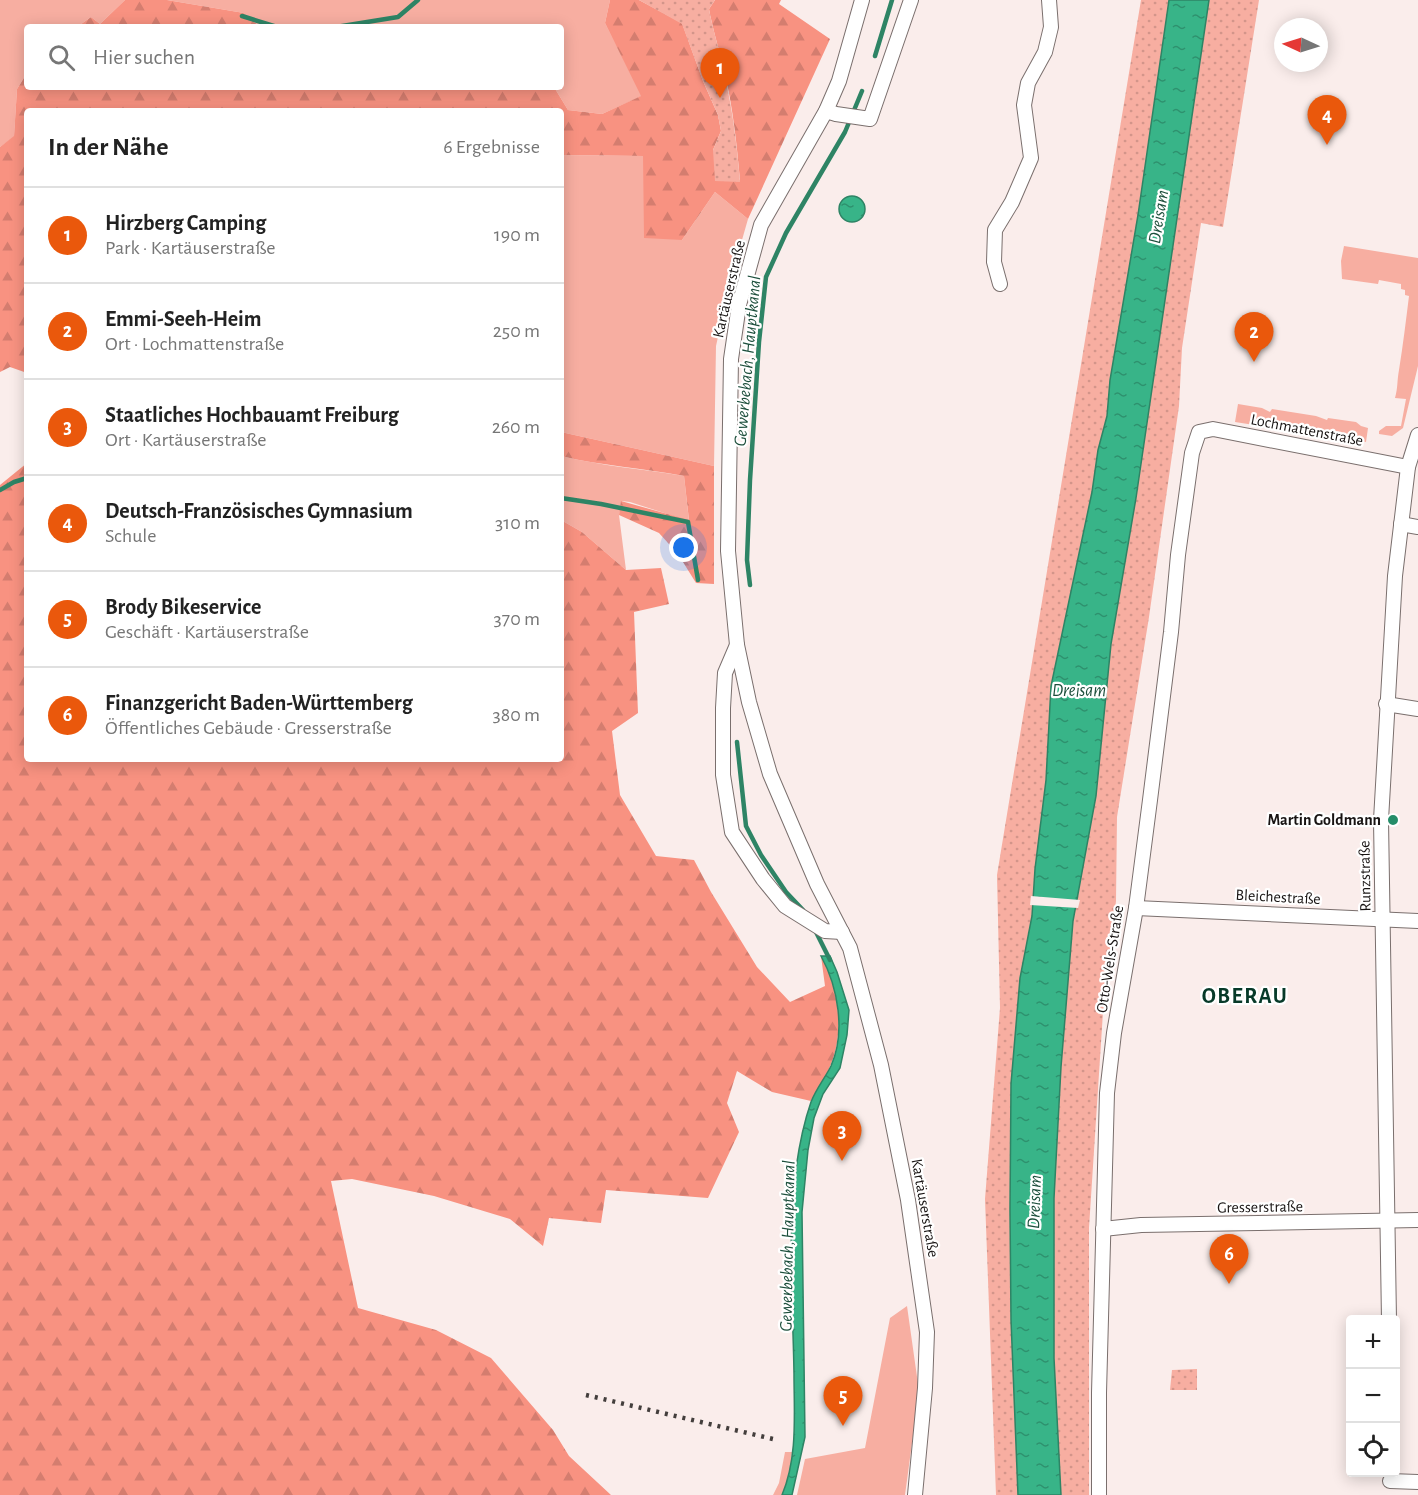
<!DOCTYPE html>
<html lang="de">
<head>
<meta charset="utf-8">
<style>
  :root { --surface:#fff; --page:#f2f2f2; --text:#222; --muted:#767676; --line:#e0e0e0; --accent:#ea580c }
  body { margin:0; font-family:"Alegreya Sans",sans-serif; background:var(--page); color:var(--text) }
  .controls { position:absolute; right:18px; bottom:18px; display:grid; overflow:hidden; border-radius:6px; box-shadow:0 3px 15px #0003 }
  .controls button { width:54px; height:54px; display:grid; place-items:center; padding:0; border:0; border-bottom:2px solid var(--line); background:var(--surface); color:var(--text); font:30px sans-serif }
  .compass { position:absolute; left:1274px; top:18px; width:54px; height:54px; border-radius:50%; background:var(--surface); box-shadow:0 3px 15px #0003; rotate:274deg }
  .you { position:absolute; left:684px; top:548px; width:21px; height:21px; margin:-15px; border:4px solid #fff; border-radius:50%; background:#1a73e8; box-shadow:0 0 0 9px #1a73e833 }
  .badge { display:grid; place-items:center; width:39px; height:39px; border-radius:50%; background:var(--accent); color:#fff; font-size:20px; font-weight:700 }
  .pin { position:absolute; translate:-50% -50px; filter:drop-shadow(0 2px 3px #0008) }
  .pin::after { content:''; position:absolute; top:32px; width:21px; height:18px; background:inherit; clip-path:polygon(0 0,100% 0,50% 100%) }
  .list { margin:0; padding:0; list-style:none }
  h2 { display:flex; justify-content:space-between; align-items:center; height:78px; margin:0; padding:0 24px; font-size:26px }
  h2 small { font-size:20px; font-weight:400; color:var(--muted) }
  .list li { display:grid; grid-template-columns:39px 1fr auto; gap:18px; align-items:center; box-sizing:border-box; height:96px; padding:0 24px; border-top:2px solid var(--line) }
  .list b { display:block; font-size:22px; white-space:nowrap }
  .list p { margin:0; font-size:20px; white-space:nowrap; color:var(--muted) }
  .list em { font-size:20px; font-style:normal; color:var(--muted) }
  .icon { flex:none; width:33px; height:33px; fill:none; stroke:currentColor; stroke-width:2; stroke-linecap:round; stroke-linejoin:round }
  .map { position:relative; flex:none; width:1418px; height:1495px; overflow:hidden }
  .search { position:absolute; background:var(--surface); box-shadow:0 3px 15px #0003; left:24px; top:24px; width:540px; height:66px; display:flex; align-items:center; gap:15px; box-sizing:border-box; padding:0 21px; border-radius:6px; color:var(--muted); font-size:22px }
  .panel { position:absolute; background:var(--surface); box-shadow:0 3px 15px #0003; left:24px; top:108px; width:540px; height:654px; border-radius:6px }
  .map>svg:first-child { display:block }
  .green { fill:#f7aea1 }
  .forest { fill:url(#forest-firs) }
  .park { fill:url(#park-dots) }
  .water { fill:url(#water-ripples); stroke:#2e8465; stroke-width:1.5 }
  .pier { fill:#faedeb }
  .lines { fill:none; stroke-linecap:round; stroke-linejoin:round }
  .stream { stroke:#2e8465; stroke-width:4.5 }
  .minor-casing { stroke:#7a6f6d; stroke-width:16 }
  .minor { stroke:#fff; stroke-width:14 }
  .rail { stroke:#433e3c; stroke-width:4.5; stroke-dasharray:3 6; stroke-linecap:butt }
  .poi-dot { fill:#258d69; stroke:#fff; stroke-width:2 }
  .labels { text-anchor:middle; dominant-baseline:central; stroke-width:4.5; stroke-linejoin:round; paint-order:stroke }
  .street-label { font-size:16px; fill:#181413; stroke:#fff }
  .poi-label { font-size:16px; font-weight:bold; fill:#181413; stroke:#fff; text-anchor:end }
  .water-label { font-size:18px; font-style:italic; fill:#1d4f3c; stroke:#fff }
  .district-label { font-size:22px; font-weight:bold; letter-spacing:1.5px; fill:#073a29; stroke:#fff }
</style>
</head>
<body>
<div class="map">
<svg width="1418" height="1495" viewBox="0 0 1418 1495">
  <defs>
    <pattern id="forest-firs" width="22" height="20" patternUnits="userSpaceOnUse" patternTransform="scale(1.5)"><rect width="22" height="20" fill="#f89281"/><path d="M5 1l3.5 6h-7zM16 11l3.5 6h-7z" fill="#d47d6f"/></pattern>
    <pattern id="park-dots" width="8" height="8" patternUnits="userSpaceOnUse" patternTransform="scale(1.5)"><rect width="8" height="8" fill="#f7aea1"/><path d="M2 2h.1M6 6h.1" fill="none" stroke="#d3958a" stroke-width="1.8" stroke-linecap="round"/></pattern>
    <pattern id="water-ripples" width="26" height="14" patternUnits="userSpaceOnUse" patternTransform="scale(1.5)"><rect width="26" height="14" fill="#38b488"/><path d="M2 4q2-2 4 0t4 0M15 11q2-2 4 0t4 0" fill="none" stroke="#2e916e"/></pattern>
  </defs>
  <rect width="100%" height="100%" fill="#faedeb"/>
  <g class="green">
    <polygon points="0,0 125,0 100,24 91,17 77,27 27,27 27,73 17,89 14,137 0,147"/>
    <polygon points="167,0 610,0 605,23 642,96 602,114 568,110 554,87 561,87 561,27 260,27 244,13"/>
    <polygon points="561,155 643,156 682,240 715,192 748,219 730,282 716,346 714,466 561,432"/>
    <path d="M 1344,246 L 1418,258 L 1418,366 L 1403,428 L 1392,436 L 1379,434 L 1379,431 L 1386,426 L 1401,426 L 1406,399 L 1395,398 C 1398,388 1397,380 1399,370 C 1403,345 1406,320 1409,296 L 1405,295 L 1405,290 L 1401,289 L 1401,284 L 1379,280 L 1378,284 L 1342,279 L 1341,261 Z"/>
    <polygon points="1238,404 1262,408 1270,412 1272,409 1316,416 1327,420 1328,418 1356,422 1361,426 1368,428 1366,442 1235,422"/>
    <path d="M 561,456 C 602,466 643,469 684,476 L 689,521 L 630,502 L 622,501 L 619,515 L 626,570 L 582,532 L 561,520 Z"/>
    <polygon points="907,1306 919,1391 905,1495 797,1495 805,1459 865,1448 890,1318"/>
    <polygon points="785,1452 792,1452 789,1479 782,1495 773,1495 779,1483"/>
  </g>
  <g class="forest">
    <polygon points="125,0 167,0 244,13 260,27 77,27 91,17 100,24"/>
    <path d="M 610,0 L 639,0 L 682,23 L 703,81 L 718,115 L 721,131 L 713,150 L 740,181 C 737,145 733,109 725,74 C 720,52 713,31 709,9 L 715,0 L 781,0 L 779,4 L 830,39 L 748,219 L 715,192 L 682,240 L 644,238 L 643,156 L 561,155 L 561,111 L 27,111 L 27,373 L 10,367 L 0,372 L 0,147 L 14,136 L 17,89 L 27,73 L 27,87 L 430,87 L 444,90 L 450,87 L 554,87 L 568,110 L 602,114 L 641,96 L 605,23 Z"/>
    <path d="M 561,432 L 714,466 L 714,584 L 696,583 L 678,554 L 659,533 L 619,515 L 621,501 L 689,520 L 684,476 C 643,468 602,466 561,456 Z"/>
    <path d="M 27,463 L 27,759 L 561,759 L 561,520 L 582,532 L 626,570 L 661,568 L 669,604 L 634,612 L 638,713 L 612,731 L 620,795 L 656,856 L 694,860 L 711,892 L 757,967 L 790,1002 L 825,986 L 821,956 C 838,987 845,1030 831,1064 C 826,1077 817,1089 811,1101 L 772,1092 L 737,1071 L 727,1103 L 739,1132 L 708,1198 L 606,1190 L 601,1223 L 549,1218 L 543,1246 L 510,1219 L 434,1196 L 352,1179 L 331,1181 L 358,1308 L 436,1330 L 491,1358 L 553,1430 L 569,1456 L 611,1495 L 0,1495 L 0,485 Z"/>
  </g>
  <g class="park">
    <path d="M 639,0 L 715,0 L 709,9 C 713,32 721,54 725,77 C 733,112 737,146 740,182 L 715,181 L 713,150 L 721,131 L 718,115 L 703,81 L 682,24 Z"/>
    <polygon points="1141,0 1259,0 1223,227 1201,223 1182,348 1179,406 1149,617 1117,817 1116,901 1103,1012 1089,1228 1089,1495 996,1495 985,1199 1000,1008 997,875"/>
    <polygon points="1197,1369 1197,1390 1170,1390 1172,1370"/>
  </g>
  <g class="water">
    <polygon points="1169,0 1209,0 1136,498 1111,644 1096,796 1073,921 1061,1067 1054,1198 1054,1358 1061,1495 1018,1495 1011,1320 1010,1209 1011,1084 1020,978 1032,916 1035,869 1046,780 1051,686 1092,492 1098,450 1107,416 1110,380 1138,215"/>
    <circle cx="852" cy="209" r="13"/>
    <path d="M 821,956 L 830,956 L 837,972 L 849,1010 L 847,1035 L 840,1068 L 823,1094 L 814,1118 L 808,1150 L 802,1212 L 805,1437 L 792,1495 L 782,1495 C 798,1457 794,1414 794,1374 C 793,1305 787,1236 796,1168 C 799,1147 804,1122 811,1102 C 816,1089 825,1078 831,1066 C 846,1032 838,987 821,956 Z"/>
  </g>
  <polygon class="pier" points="1031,896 1080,900 1078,908 1030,905"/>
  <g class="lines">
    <g class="stream">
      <polyline points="242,16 277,27"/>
      <polyline points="336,27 398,17 418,0"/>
      <polyline points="875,56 892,0"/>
      <polyline points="0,490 14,482 27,478"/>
      <polyline points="561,498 601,504 688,522 698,580"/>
      <polyline points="750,585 747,560 750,480 759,342 766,277 786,233 845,132 862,91"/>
      <polyline points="737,742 746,826 761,855 786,892 803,910"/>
      <polyline points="815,930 830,960"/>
    </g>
    <g class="minor-casing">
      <g id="minor">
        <polyline points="862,0 839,81 826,111 761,225 739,305 731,359 728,551 737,645 749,702 770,774 817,884 850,948 881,1065 908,1200 927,1332 925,1388 915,1495"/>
        <polyline points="826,111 836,114 870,119 911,0"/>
        <polyline points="1000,284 994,262 995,230 1012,202 1031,158 1024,105 1028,83 1045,52 1051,27 1049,0"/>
        <polyline points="1401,524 1418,527"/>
        <polyline points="737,645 725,673 723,708 723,775 732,832 763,879 785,906 825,931 842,932"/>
        <polyline points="1386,704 1418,709"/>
        <polyline points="1136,908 1418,921"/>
        <polyline points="1103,1229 1141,1225 1418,1220"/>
        <polyline points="1389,1320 1381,820 1395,576 1408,467 1418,435"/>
        <polyline points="1390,1481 1418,1482"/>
        <polyline points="1099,1495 1099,1393 1107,1093 1114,1033 1136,908 1150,800 1171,632 1178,555 1192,453 1199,432 1213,429 1408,467"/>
      </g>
    </g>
    <use href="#minor" class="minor"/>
    <polyline class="rail" points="586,1395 773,1439"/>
  </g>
  <circle class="poi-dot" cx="1393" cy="820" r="6"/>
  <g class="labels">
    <g class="street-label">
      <text transform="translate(729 289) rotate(-77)">Kartäuserstraße</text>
      <text transform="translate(1307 430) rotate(11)">Lochmattenstraße</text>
      <text transform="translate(1365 876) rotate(-91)">Runzstraße</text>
      <text transform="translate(1278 897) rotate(3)">Bleichestraße</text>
      <text transform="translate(1110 959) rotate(-81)">Otto-Wels-Straße</text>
      <text transform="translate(1260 1207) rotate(-1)">Gresserstraße</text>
      <text transform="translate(925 1208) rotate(80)">Kartäuserstraße</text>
    </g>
    <g class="poi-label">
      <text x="1381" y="820">Martin Goldmann</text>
    </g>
    <g class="water-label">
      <text transform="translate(1159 217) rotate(-81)">Dreisam</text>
      <text transform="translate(748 361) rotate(-85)">Gewerbebach, Hauptkanal</text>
      <text x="1079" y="691">Dreisam</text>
      <text transform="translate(1035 1202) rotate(-88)">Dreisam</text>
      <text transform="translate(788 1246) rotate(-89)">Gewerbebach, Hauptkanal</text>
    </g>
    <g class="district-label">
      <text x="1245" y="996">OBERAU</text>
    </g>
  </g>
</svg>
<div class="controls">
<button>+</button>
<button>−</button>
<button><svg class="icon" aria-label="locate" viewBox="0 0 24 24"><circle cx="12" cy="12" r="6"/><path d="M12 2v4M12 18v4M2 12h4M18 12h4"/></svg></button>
</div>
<svg class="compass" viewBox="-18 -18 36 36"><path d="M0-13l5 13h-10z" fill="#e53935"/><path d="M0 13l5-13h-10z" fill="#767676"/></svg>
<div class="you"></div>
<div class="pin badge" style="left:720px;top:98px">1</div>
<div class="pin badge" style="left:1254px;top:362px">2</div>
<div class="pin badge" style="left:842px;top:1161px">3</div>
<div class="pin badge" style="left:1327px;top:145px">4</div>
<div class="pin badge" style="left:843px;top:1426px">5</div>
<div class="pin badge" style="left:1229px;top:1284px">6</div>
<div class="search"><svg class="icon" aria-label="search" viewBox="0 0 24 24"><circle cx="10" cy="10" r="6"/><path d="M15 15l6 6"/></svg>Hier suchen</div>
<section class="panel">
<h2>In der Nähe<small>6 Ergebnisse</small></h2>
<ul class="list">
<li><span class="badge">1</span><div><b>Hirzberg Camping</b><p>Park · Kartäuserstraße</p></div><em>190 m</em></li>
<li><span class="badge">2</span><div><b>Emmi-Seeh-Heim</b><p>Ort · Lochmattenstraße</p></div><em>250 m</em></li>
<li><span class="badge">3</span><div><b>Staatliches Hochbauamt Freiburg</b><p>Ort · Kartäuserstraße</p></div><em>260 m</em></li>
<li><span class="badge">4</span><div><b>Deutsch-Französisches Gymnasium</b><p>Schule</p></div><em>310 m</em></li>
<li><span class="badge">5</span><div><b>Brody Bikeservice</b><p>Geschäft · Kartäuserstraße</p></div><em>370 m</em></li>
<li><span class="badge">6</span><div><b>Finanzgericht Baden-Württemberg</b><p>Öffentliches Gebäude · Gresserstraße</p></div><em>380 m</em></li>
</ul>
</section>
</div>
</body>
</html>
